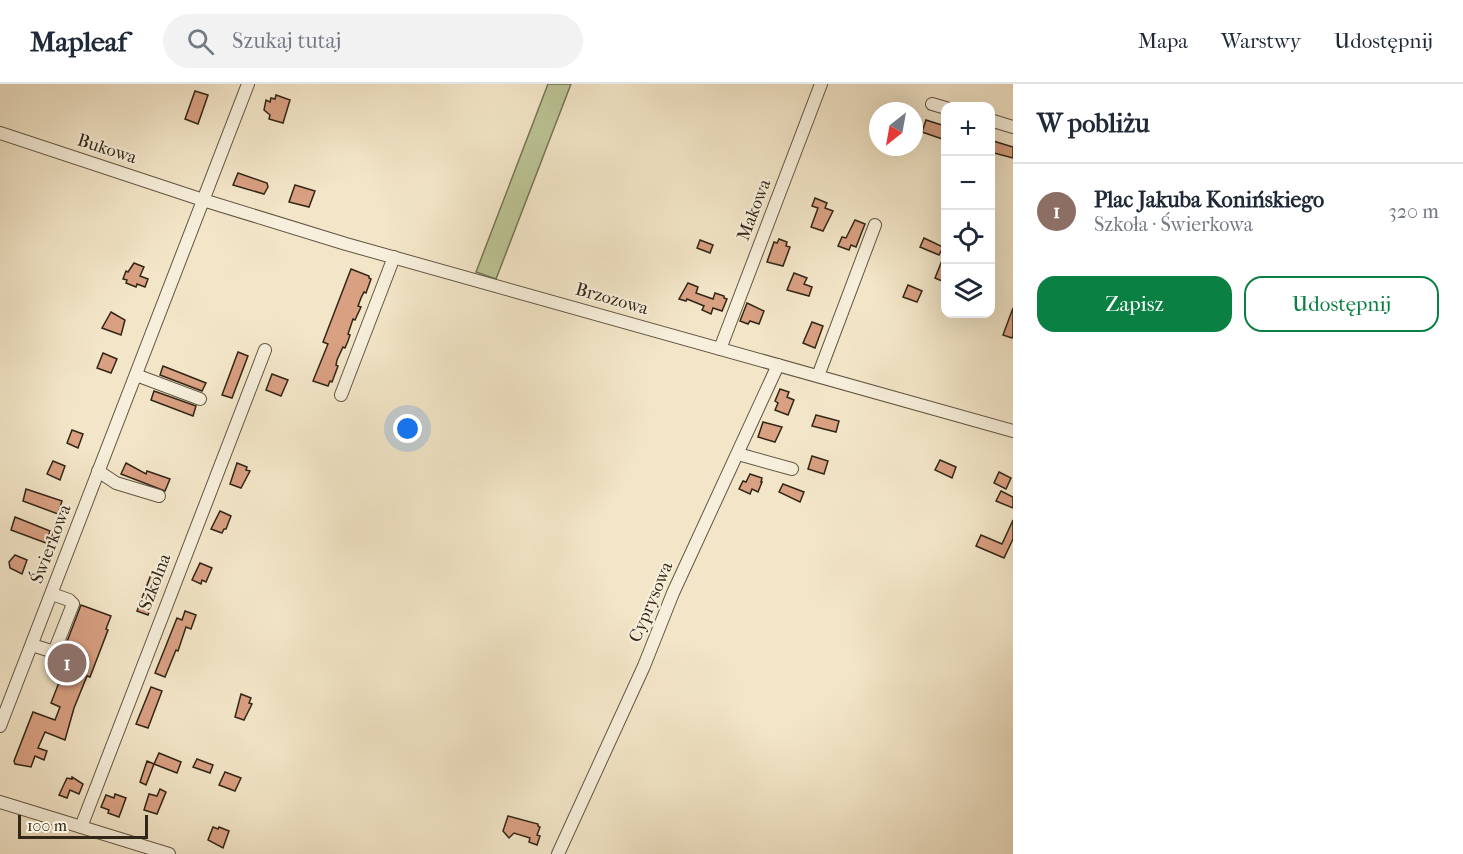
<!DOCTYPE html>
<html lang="pl">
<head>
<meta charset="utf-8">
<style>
  :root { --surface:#fff; --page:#f2f2f3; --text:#1f2937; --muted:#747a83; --line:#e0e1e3; --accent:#0b8043 }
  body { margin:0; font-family:"IM FELL French Canon",serif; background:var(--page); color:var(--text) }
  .controls { position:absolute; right:18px; top:18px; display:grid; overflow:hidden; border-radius:12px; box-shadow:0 6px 24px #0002 }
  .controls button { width:54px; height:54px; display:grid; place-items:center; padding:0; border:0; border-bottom:2px solid var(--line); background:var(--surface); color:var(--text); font:30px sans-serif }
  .compass { position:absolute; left:869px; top:18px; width:54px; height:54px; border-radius:50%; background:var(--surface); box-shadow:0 6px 24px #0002; rotate:211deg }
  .scale { position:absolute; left:18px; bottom:15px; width:130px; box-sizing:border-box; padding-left:6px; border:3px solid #322617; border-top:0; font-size:16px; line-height:21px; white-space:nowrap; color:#322617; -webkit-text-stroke:4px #f7efdb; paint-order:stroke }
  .you { position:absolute; left:408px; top:345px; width:21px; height:21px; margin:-15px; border:4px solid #fff; border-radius:50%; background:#1a73e8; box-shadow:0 0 0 9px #1a73e833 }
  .badge { display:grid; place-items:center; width:39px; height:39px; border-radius:50%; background:var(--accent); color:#fff; font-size:20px; font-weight:700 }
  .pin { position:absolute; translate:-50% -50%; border:3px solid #fff; box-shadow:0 2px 6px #0006 }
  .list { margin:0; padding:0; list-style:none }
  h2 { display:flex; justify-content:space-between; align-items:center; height:78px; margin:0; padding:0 24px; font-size:26px }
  h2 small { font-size:20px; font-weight:400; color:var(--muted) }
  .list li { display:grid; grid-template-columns:39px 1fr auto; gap:18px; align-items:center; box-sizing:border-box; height:96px; padding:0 24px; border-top:2px solid var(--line) }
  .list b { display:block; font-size:22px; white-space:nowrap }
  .list p { margin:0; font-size:20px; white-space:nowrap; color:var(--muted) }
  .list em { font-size:20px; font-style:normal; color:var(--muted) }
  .actions { display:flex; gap:12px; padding:18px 24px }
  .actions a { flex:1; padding:14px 0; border:2px solid var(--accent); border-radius:18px; text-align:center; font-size:21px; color:var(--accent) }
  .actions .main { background:var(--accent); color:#fff }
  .icon { flex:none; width:33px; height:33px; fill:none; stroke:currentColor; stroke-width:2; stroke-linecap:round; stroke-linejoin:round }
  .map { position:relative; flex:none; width:1013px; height:770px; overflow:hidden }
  header { display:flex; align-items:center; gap:36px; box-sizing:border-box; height:84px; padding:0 30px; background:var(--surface); border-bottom:2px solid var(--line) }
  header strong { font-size:28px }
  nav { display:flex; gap:33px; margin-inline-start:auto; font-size:21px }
  .search { width:420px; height:54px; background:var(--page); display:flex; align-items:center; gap:15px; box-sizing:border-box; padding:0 21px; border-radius:33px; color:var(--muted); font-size:22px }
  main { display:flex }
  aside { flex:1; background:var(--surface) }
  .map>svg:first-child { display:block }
  .green { fill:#bbc495; stroke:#767556; stroke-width:1.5 }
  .building { fill:#d9a082; stroke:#322617; stroke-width:1.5 }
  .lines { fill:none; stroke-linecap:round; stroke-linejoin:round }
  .minor-casing { stroke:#625643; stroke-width:14 }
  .minor { stroke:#f7efdb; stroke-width:12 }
  .labels { text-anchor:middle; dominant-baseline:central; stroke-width:4.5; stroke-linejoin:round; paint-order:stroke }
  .street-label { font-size:18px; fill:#322617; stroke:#f7efdb }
</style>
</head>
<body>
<header>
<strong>Mapleaf</strong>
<div class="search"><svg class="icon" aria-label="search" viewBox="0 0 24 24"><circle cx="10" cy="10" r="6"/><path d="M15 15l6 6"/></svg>Szukaj tutaj</div>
<nav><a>Mapa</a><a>Warstwy</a><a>Udostępnij</a></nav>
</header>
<main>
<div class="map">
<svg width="1013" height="770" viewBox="0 0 1013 770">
  <rect width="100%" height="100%" fill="#f3e6c8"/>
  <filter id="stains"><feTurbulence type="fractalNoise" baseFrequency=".00333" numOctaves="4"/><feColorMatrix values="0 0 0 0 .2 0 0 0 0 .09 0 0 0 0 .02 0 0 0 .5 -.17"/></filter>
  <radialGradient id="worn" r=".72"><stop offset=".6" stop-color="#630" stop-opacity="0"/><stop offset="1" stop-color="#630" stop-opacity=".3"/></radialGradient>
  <polygon class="green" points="548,0 571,0 496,195 476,188"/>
  <g class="building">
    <polygon points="195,7 208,11 198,40 185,35"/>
    <polygon points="276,11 290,16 283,39 269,35 270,31 264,26 266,16 270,18 271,14 275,15"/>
    <polygon points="926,36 945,42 945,56 922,48"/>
    <polygon points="990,56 1013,63 1013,74 990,68"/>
    <polygon points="238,89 267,99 268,103 264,110 233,101"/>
    <polygon points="295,101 315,107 309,123 289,118"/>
    <polygon points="815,114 827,119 825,124 833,127 823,147 811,143 818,124 812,122"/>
    <polygon points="855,136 865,140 856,163 851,161 849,166 838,162 842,153 846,154"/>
    <polygon points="924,154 943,163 939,171 920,163"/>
    <polygon points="779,155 787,158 786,162 790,163 783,182 767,178 774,158 777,159"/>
    <polygon points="700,156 713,161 710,169 697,164"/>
    <polygon points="945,169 945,189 942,197 935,194"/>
    <polygon points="134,179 144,183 140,192 148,195 145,203 137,200 136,203 126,199 127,196 123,195 126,187 128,188"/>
    <polygon points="351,185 369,192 369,194 371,195 366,209 364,208 361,214 358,222 361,223 355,236 353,235 348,250 350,251 348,257 345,264 343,263 337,276 336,281 338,282 332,298 330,297 328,302 313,297 328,260 323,258"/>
    <polygon points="794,189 807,194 804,200 812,203 809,212 787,206"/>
    <polygon points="688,199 698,203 696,209 713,215 715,209 724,212 724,214 727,215 722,227 713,224 711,230 702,226 704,222 687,215 686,217 679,215"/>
    <polygon points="908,201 922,207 917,218 903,213"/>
    <polygon points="747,219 764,227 759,240 750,237 748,240 740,237"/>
    <polygon points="1013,224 1013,251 1012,254 1003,251"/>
    <polygon points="111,228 125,236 121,251 102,244"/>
    <polygon points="812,238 823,242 815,264 803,259"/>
    <polygon points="238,268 248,272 232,314 222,311"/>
    <polygon points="103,269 117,275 111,289 97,284"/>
    <polygon points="163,282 206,299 202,307 160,291"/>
    <polygon points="272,290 288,296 281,312 266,306"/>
    <polygon points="780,305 789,308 787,313 794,316 788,331 775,326 778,319 775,317"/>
    <polygon points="154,307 196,322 193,332 151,316"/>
    <polygon points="816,331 839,337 836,348 812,342"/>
    <polygon points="763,338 782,343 775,358 758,353"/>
    <polygon points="72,346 83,350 78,364 67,359"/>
    <polygon points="812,372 828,377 824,390 808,385"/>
    <polygon points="940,376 956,383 952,394 935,386"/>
    <polygon points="53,377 65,382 60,396 47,390"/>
    <polygon points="126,379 146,390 147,387 170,395 165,407 121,390"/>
    <polygon points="237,379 247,383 246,386 250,387 241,404 230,400"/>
    <polygon points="999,388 1011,394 1006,405 994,399"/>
    <polygon points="750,390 762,394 761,398 762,398 758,408 752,405 750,410 739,405 743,397 746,398"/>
    <polygon points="783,400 804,408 800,418 779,408"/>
    <polygon points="26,405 62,417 58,430 23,417"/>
    <polygon points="1001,407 1013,413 1013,424 996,417"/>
    <polygon points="220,427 231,432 226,445 224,445 222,449 211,445"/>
    <polygon points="15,433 50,447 46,459 11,446"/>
    <polygon points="1013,436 1013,455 1004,474 976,462 981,451 1002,460"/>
    <polygon points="15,471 27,476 22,490 10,484 9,478"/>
    <polygon points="200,479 212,484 206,498 202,496 201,500 192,496"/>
    <polygon points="152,488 163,492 148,531 137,527"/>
    <polygon points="81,521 111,532 106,545 108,546 90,593 87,592 74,624 65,656 45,648 38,664 47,667 44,676 35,672 31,683 15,680 14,677 33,628 55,636 60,623 51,619 65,583 58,581"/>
    <polygon points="185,527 196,531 191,545 186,543 178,567 176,566 165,593 155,589 177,534 182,536"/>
    <polygon points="151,603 162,607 148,644 136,640"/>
    <polygon points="241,610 251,614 249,619 252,620 244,636 235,633"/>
    <polygon points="159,669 181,678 177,689 154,680"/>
    <polygon points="197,675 213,681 210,689 193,683"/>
    <polygon points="147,677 154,680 146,701 140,698"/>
    <polygon points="225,688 241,694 235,707 219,701"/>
    <polygon points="72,693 83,700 79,710 70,706 67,714 59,711 67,694 72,695"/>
    <polygon points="160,705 166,708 157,730 144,726 149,710 157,712"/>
    <polygon points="115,710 126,714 119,733 108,729 109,726 101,723 106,711 114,714"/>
    <polygon points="508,732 538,740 538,742 540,743 537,751 540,752 537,761 529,758 530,754 514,749 509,754 503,747"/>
    <polygon points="213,743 218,745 219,743 229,747 223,764 208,756"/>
  </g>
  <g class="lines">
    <g class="minor-casing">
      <g id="minor">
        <polyline points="932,20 946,24"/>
        <polyline points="990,36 1013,43"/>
        <polyline points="0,49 203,116 346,160 1013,347"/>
        <polyline points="720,265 821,0"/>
        <polyline points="136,291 200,315"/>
        <polyline points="818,292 875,141"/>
        <polyline points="341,311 394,173"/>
        <polyline points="738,370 792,385"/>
        <polyline points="98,387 116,399 159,412"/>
        <polyline points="32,561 54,568 73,520 69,516 52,510"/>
        <polyline points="0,642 248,0"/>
        <polyline points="0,718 169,770"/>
        <polyline points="81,743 265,266"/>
        <polyline points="558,770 644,582 673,509 778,281"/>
      </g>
    </g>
    <use href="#minor" class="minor"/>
  </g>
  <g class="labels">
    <g class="street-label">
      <text transform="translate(107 65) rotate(18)">Bukowa</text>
      <text transform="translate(754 126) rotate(-69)">Makowa</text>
      <text transform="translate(612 215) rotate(16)">Brzozowa</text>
      <text transform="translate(51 460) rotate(-69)">Świerkowa</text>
      <text transform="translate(155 498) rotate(-69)">Szkolna</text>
      <text transform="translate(651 518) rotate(-67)">Cyprysowa</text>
    </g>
  </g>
  <rect width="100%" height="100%" filter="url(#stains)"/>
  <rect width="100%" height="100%" fill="url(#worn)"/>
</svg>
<div class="controls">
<button>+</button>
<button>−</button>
<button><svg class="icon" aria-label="locate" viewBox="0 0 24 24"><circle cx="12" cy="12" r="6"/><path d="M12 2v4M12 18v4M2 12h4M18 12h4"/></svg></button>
<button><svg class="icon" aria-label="layers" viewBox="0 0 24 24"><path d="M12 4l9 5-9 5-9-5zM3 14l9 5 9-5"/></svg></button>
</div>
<svg class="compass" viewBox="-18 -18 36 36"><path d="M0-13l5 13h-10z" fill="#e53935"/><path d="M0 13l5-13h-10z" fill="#747a83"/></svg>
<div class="scale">100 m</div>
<div class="you"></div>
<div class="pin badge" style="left:67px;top:579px;background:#8d6e63">1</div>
</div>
<aside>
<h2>W pobliżu<small></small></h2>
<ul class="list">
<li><span class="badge" style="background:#8d6e63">1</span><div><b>Plac Jakuba Konińskiego</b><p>Szkoła · Świerkowa</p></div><em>320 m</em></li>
</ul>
<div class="actions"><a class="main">Zapisz</a><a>Udostępnij</a></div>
</aside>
</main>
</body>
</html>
